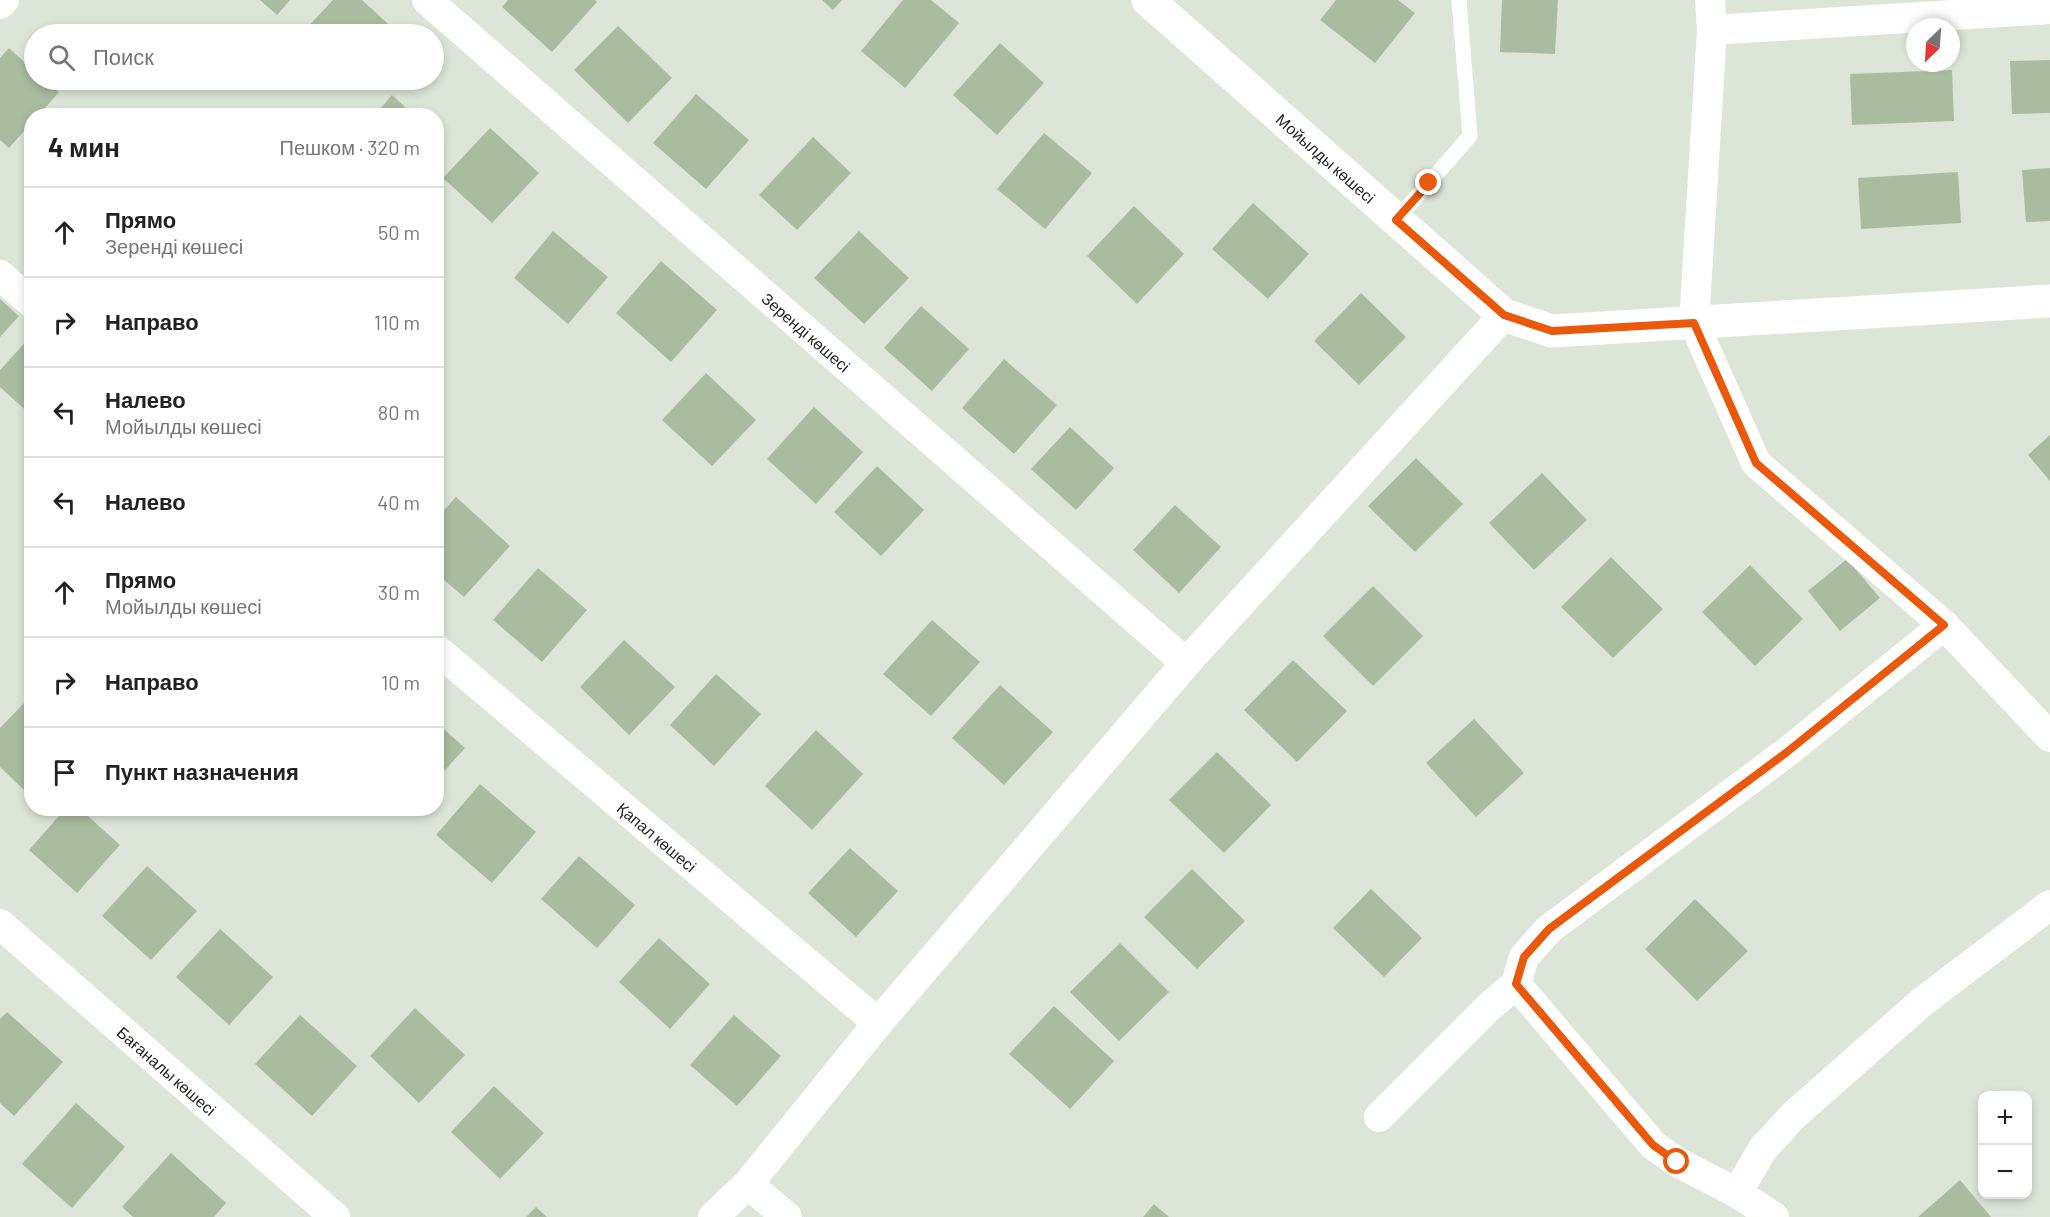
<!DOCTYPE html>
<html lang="ru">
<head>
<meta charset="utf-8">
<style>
  :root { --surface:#fff; --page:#f2f2f2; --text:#222; --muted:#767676; --line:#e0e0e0 }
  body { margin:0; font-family:Barlow,sans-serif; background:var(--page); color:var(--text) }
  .controls { position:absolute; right:18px; bottom:18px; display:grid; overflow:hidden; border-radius:12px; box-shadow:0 3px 9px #0003 }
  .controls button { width:54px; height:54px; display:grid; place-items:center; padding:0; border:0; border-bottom:2px solid var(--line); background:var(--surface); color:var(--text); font:30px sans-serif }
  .compass { position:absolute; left:1906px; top:18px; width:54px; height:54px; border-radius:50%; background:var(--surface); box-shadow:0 3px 9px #0003; rotate:205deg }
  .stop { position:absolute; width:18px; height:18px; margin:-14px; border:4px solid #ea580c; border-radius:50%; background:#fff }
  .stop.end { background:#ea580c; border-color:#fff; box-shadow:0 2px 6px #0008 }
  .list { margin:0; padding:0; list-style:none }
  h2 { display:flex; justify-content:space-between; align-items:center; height:78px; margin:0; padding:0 24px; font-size:26px }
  h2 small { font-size:20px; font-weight:400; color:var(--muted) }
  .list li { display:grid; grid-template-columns:39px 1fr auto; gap:18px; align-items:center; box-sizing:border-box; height:90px; padding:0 24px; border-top:2px solid var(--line) }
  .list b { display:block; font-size:22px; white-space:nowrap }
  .list p { margin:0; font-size:20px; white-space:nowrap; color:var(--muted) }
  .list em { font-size:20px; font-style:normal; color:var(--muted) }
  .icon { flex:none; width:33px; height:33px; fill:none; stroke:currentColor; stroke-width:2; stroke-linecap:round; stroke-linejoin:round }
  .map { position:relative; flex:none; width:2050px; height:1217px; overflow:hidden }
  .search { position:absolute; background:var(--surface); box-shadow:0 3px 9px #0003; left:24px; top:24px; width:420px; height:66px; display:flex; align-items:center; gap:15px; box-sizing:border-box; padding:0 21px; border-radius:33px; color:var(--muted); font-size:22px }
  .panel { position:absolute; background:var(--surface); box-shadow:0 3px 9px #0003; left:24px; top:108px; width:420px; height:708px; border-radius:24px }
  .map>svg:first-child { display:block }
  .building { fill:#aabc9f }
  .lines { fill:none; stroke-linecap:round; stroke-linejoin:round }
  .service { stroke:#fff; stroke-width:15 }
  .minor { stroke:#fff; stroke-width:30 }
  .tertiary { stroke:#fff; stroke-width:33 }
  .route { stroke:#ea580c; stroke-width:8 }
  .labels { text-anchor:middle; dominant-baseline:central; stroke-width:5; stroke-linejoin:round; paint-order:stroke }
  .street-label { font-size:16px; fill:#1e211d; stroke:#dde5d9 }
</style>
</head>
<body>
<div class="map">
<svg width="2050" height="1217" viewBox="0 0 2050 1217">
  <rect width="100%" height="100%" fill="#dde5d9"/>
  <g class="building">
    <polygon points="260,0 290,0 277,15"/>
    <polygon points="333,0 362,0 399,34 305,34 303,32"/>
    <polygon points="508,0 595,0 597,2 552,52 502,7"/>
    <polygon points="822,0 842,0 833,10"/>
    <polygon points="903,0 931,0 959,23 905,88 861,51"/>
    <polygon points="1336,0 1398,0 1415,13 1375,63 1320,20"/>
    <polygon points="1502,0 1558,0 1555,54 1500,52"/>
    <polygon points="618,26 672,78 628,123 574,70"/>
    <polygon points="1000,43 1044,83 997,135 953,95"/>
    <polygon points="9,48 34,71 34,80 45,80 59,92 38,116 32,116 32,122 9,148 0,140 0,58"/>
    <polygon points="2050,60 2050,113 2012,114 2010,61"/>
    <polygon points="1952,70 1954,121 1852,125 1850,74"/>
    <polygon points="696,94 749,140 706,189 653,143"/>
    <polygon points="392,95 415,116 374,116"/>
    <polygon points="490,128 539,173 492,223 443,178"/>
    <polygon points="1044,133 1092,173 1045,229 997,189"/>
    <polygon points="813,137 851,173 797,230 759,195"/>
    <polygon points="2050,168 2050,221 2026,222 2022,170"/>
    <polygon points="1958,172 1961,223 1861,229 1858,178"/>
    <polygon points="1253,203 1309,254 1268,299 1212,249"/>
    <polygon points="1134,206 1184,254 1137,304 1087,256"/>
    <polygon points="553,231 608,277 568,324 514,278"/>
    <polygon points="859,231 909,278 864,324 814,278"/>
    <polygon points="661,261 717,310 671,362 616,313"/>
    <polygon points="1361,293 1406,337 1359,385 1314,341"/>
    <polygon points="0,299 19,316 0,337"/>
    <polygon points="921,306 969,349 932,391 884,348"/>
    <polygon points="32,335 32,416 0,387 0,370"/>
    <polygon points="1004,359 1057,405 1014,454 962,408"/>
    <polygon points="706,373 756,420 712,466 662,420"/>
    <polygon points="814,407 863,452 816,504 767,459"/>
    <polygon points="1070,427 1114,468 1076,510 1031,469"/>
    <polygon points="2050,435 2050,481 2028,455"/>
    <polygon points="1416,458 1463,504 1415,552 1368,506"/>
    <polygon points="877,466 924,510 881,556 834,512"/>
    <polygon points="1542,473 1587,520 1534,570 1489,523"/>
    <polygon points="456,497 510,546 464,597 436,573 436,519"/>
    <polygon points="1175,505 1221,547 1179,593 1133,550"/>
    <polygon points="1611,557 1663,609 1613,658 1561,607"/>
    <polygon points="1847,559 1880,598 1840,631 1808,591"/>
    <polygon points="1750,565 1803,619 1755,666 1702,612"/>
    <polygon points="538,568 587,610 542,662 493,620"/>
    <polygon points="1373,586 1423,636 1373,686 1323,636"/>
    <polygon points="932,620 980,662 931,716 883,674"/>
    <polygon points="624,640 675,687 629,735 580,687"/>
    <polygon points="1293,660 1347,711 1297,762 1244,710"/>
    <polygon points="716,674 761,714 714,766 670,725"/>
    <polygon points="1000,685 1053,732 1004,785 952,738"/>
    <polygon points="27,700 32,705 32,783 24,790 0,767 0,728"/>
    <polygon points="1474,719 1524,773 1476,817 1426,763"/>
    <polygon points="436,722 465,748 436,780"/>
    <polygon points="816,730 863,774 812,830 765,786"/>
    <polygon points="1217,752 1271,805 1224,853 1169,800"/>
    <polygon points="480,784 536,832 492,883 436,835"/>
    <polygon points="66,808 79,808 120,845 77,893 29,850"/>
    <polygon points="850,848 898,891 856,937 808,893"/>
    <polygon points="579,856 635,905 597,948 541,899"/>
    <polygon points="147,866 197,911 151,960 102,916"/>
    <polygon points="1192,869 1245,921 1197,969 1144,917"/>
    <polygon points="1371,889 1422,938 1384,977 1333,928"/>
    <polygon points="1695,899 1748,951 1697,1001 1645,949"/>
    <polygon points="220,929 273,977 229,1025 176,977"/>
    <polygon points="659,938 710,984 670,1029 619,982"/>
    <polygon points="1120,943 1169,992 1119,1041 1070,992"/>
    <polygon points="1054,1006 1114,1061 1070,1109 1009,1054"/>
    <polygon points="415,1008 465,1055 419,1103 370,1056"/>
    <polygon points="7,1012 63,1062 14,1116 0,1103 0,1019"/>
    <polygon points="300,1015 357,1066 312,1116 255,1064"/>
    <polygon points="734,1015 781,1056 737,1106 690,1065"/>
    <polygon points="494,1086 544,1133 500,1179 451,1132"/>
    <polygon points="76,1103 125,1147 72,1208 22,1164"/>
    <polygon points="171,1153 226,1203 214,1217 133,1217 122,1207"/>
    <polygon points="1960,1180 1991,1217 1918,1217"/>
    <polygon points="1154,1204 1169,1217 1143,1217"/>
    <polygon points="536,1207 547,1217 526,1217"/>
  </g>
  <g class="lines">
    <polyline class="service" points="1396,220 1470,136 1459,0"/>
    <g class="minor">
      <path id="s1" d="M 427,0 L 1186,663"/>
      <polyline points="1710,0 1712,30 1694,323 1756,463 1944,625 2050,737"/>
      <polyline points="0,4 4,0"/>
      <polyline points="1712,30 2050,9"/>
      <polyline points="0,275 32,303"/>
      <path id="s2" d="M 436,649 L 878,1023"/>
      <path id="s3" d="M 0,924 L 335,1217"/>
      <polyline points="1516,984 1653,1145 1677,1162 1737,1193 1774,1217"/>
      <polyline points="1379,1117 1489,1007 1516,984 1524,957 1549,929 1787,752 1944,625"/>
      <polyline points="748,1184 787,1217"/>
      <polyline points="1737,1193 1762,1150 1793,1116 1922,1002 2050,905"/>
      <polyline points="713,1217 748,1184 878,1023 1186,663 1504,315"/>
    </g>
    <path class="tertiary" id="s4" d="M 1148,0 L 1504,315 L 1552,331 L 2050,301"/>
  </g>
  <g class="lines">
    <polyline class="route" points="1429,183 1396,220 1504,315 1552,331 1694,323 1756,463 1944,625 1787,752 1549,929 1524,957 1516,984 1653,1145 1677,1162"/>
  </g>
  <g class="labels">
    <g class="street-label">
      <text stroke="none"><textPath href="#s4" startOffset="238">Мойылды көшесі</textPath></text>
      <text stroke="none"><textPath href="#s1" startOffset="504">Зеренді көшесі</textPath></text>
      <text stroke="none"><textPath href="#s2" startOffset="290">Қапал көшесі</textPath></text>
      <text stroke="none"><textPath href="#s3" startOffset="222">Бағаналы көшесі</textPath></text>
    </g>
  </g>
</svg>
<div class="controls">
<button>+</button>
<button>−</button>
</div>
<svg class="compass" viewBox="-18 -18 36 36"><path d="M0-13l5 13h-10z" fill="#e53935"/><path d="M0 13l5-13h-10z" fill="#767676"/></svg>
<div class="stop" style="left:1677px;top:1162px"></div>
<div class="stop end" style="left:1429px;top:183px"></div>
<div class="search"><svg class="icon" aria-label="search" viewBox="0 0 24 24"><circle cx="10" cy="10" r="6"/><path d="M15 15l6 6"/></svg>Поиск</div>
<section class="panel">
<h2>4 мин<small>Пешком · 320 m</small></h2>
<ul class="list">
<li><svg class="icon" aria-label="ahead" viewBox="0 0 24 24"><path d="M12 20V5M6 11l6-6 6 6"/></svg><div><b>Прямо</b><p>Зеренді көшесі</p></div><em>50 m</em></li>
<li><svg class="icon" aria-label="right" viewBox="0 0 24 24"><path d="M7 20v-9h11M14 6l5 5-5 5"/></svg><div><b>Направо</b></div><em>110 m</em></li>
<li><svg class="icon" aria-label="left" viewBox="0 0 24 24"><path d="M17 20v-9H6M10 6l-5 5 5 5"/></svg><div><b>Налево</b><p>Мойылды көшесі</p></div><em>80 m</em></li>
<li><svg class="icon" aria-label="left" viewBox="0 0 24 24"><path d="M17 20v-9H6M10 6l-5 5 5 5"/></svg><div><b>Налево</b></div><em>40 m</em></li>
<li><svg class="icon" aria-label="ahead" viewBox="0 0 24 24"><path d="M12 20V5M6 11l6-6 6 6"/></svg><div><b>Прямо</b><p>Мойылды көшесі</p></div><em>30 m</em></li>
<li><svg class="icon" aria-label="right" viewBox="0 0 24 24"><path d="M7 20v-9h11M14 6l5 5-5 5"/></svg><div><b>Направо</b></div><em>10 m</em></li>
<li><svg class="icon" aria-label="arrive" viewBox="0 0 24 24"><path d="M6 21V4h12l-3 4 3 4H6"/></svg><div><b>Пункт назначения</b></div></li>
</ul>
</section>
</div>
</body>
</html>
